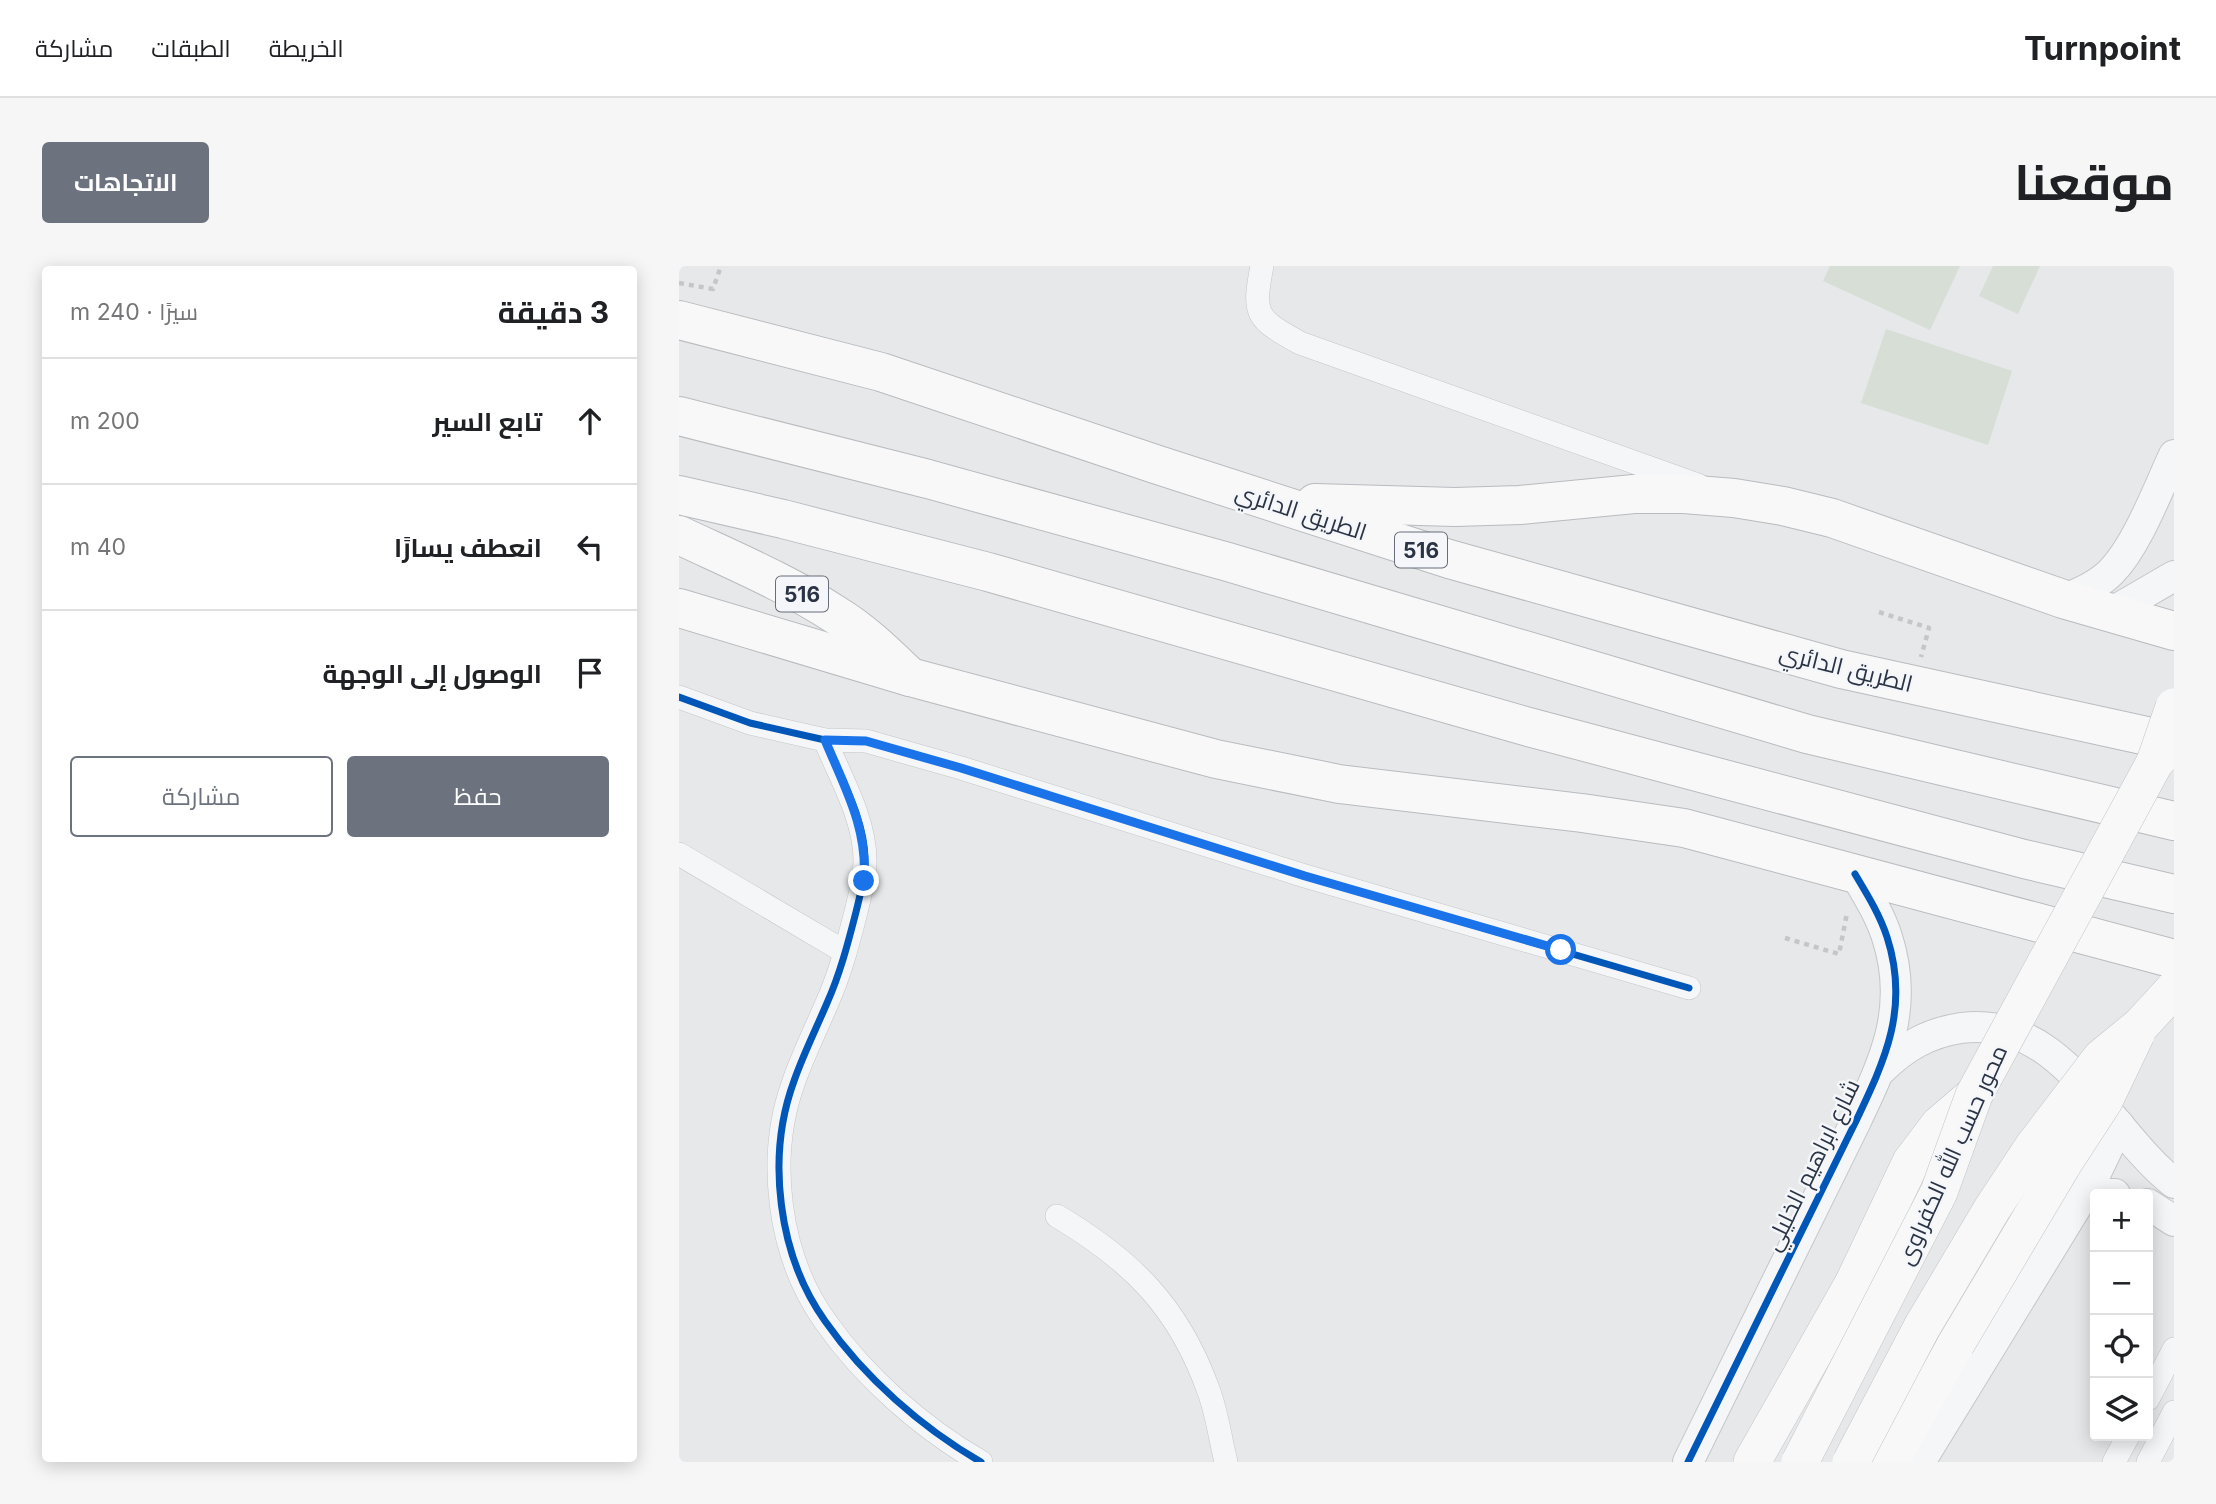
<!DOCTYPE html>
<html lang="ar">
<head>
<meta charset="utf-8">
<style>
  :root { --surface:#fff; --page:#f6f6f6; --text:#202124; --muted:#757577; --line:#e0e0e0; --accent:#6c737f }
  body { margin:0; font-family:Inter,Cairo,sans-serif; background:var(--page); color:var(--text); direction:rtl }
  .controls { position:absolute; right:21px; bottom:21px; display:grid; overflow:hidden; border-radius:7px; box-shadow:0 4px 18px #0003 }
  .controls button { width:63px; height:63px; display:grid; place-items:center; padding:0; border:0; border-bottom:2px solid var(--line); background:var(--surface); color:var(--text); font:35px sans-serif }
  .stop { position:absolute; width:21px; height:21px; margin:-16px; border:5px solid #1a73e8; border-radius:50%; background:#fff }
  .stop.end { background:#1a73e8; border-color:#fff; box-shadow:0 2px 7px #0008 }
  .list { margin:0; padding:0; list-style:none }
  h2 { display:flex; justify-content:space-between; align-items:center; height:91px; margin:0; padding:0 28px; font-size:30px }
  h2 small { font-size:23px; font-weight:400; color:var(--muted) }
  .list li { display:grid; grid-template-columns:46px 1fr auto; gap:21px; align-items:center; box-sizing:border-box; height:126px; padding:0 28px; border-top:2px solid var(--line) }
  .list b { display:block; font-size:26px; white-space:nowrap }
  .list em { font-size:23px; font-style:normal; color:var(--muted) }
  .actions { display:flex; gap:14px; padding:21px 28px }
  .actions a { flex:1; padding:16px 0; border:2px solid var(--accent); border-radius:7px; text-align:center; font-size:24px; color:var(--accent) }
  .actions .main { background:var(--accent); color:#fff }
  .icon { flex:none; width:38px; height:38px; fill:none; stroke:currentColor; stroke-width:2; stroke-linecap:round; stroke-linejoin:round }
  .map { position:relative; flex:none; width:1495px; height:1196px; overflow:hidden; direction:ltr; border-radius:7px }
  header { display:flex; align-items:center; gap:42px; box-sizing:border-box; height:98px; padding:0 35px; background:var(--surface); border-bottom:2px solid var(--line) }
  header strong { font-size:33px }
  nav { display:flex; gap:38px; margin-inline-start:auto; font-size:24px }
  .intro { display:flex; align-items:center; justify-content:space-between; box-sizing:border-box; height:168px; padding:0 42px }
  h1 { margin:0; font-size:49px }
  .button { padding:18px 32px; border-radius:7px; background:var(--accent); color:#fff; font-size:24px; font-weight:700 }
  main { display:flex; gap:42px; padding:0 42px }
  aside { flex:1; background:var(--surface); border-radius:7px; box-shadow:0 4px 18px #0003 }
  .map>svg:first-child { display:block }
  .green { fill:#d6ded6 }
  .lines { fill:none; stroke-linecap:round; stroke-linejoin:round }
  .minor-casing { stroke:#c4c6c8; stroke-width:24 }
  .tertiary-casing { stroke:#c4c6c8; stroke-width:32 }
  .primary-casing { stroke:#c2c5c8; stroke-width:38 }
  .trunk-casing { stroke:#b8bbbf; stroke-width:40 }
  .motorway-casing { stroke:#b8bbbf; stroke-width:40 }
  .path { stroke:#c5c6ca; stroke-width:4.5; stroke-dasharray:5 5; stroke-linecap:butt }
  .minor { stroke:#f5f6f7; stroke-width:23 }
  .tertiary { stroke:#f5f6f7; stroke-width:30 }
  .primary { stroke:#f8f8f8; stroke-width:37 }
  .trunk { stroke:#f8f8f8; stroke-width:38 }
  .motorway { stroke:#f8f8f8; stroke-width:38 }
  .primary-bridge-casing { stroke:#c2c5c8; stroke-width:38; stroke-linecap:butt }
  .primary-bridge { stroke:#f8f8f8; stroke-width:37 }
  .cycleway-casing { stroke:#f4f6f9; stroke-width:11 }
  .cycleway { stroke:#0057b8; stroke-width:7 }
  .route { stroke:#1a73e8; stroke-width:9 }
  .labels { text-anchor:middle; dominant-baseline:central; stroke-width:5; stroke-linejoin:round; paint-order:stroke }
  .shield { fill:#f4f6f9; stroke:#676e7b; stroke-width:2 }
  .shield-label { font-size:21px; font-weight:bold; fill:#2b3445 }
  .street-label { font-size:23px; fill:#2b3445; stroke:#f4f6f9 }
</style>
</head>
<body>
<header>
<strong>Turnpoint</strong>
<nav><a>الخريطة</a><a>الطبقات</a><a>مشاركة</a></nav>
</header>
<div class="intro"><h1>موقعنا</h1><a class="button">الاتجاهات</a></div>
<main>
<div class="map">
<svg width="1495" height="1196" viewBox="0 0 1495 1196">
  <rect width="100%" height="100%" fill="#e6e8ea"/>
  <g class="green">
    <polygon points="1151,0 1281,0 1251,64 1144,15"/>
    <polygon points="1314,0 1361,0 1339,48 1300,30"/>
    <polygon points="1207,63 1333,105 1309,179 1182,137"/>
  </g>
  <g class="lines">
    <g class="minor-casing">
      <g id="minor">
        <path d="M 583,0 C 573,50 578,53 621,77 L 1019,219"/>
        <polyline points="0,431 71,457 146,474 187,475 282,502 626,610 1010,722"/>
        <path d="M 146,474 C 161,511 186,553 186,594 C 186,612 181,629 177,646 C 169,677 161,708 148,737 C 137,763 124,789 115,815 C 87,891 99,989 146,1055 C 185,1111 243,1162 302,1196"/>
        <polyline points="0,588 166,686"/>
        <path d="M 378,950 C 452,994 499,1040 529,1123 C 538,1146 541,1172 547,1196"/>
        <polyline points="1469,1133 1495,1083"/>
        <polyline points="1435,1196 1449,1170"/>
        <polyline points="1469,1196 1495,1146"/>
      </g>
    </g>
    <g class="tertiary-casing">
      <g id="tertiary">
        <path d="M 1384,333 C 1402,327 1419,319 1432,306 C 1458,280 1479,223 1495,189"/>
        <polyline points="1433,346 1495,310"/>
        <path d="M 1202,804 C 1225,781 1249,767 1282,762 C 1382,748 1429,865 1495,917"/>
        <polyline points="1427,928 1436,928"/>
        <polyline points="1469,938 1495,955"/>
        <path d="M 1009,1196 L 1176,857 C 1206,794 1231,742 1208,671 C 1201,649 1188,628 1176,608"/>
        <polyline points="1241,1196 1412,917 1440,859"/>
      </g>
    </g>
    <g class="primary-casing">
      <g id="primary">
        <polyline points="1073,1196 1174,1018 1232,896 1260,859 1295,829"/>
        <polyline points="1211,1196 1277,1078"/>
      </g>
    </g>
    <g class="trunk-casing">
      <g id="trunk">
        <polyline points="0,54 202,106 479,199 770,293 1162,403 1495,476"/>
        <polyline points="636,237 776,241 841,239 955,228 1005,228 1055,232 1104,240 1153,252 1384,333 1495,365"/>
        <polyline points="0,342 231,411 537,493 660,518 903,547 1005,562 1495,693"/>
      </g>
    </g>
    <g class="motorway-casing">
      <g id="motorway">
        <polyline points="0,150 249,213 549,296 1128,468 1495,555"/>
        <polyline points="0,229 104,253 309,306 846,460 1345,593 1495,628"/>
        <path d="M 0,269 C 53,294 108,317 157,349 C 185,366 208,389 231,411"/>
      </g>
    </g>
    <g class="path">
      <polyline points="0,17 34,23 42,0"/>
      <polyline points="1200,346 1250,362 1242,391"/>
      <polyline points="1106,672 1160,688 1168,647"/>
    </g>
    <use href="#minor" class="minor"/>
    <use href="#tertiary" class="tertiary"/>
    <use href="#primary" class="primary"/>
    <use href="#trunk" class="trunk"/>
    <use href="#motorway" class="motorway"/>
    <g class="primary-bridge-casing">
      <g id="primary-bridge">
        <polyline points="1476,496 1495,441"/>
        <polyline points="1277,1078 1384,898 1425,835 1457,768"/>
        <polyline points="1121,1196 1260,926 1295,829 1476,496 1495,477"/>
        <polyline points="1172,1196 1243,1061 1313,943 1354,881 1422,792 1461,760 1495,723"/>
      </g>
    </g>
    <use href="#primary-bridge" class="primary-bridge"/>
    <g class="cycleway-casing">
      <g id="cycleway">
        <polyline points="0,431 71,457 146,474 187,475 282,502 626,610 1010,722"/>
        <path d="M 146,474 C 161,511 186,553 186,594 C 186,612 181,629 177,646 C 169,677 161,708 148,737 C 137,763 124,789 115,815 C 87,891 99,989 146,1055 C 185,1111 243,1162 302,1196"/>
        <path d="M 1009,1196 L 1176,857 C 1206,794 1231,742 1208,671 C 1201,649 1188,628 1176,608"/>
      </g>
    </g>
    <use href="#cycleway" class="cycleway"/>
  </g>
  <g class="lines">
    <path class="route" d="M 185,615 C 189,562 166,522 146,474 L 187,475 L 282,502 L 626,610 L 882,684"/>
  </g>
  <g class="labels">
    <g class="shield">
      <rect x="716" y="266.5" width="52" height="35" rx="5"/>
      <rect x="97" y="310.5" width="52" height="35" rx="5"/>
    </g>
    <g class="shield-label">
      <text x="742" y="284">516</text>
      <text x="123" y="328">516</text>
    </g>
    <g class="street-label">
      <text transform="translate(622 246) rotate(18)">الطريق الدائري</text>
      <text transform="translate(1167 402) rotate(14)">الطريق الدائري</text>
      <text transform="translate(1273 889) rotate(-66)">محور حسب الله الكفراوى</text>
      <text transform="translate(1133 899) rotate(-64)">شارع ابراهيم الخليلي</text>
    </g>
  </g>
</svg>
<div class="controls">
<button>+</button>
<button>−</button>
<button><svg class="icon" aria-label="locate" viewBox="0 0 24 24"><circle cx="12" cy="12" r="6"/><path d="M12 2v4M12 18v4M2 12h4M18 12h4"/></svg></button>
<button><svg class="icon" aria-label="layers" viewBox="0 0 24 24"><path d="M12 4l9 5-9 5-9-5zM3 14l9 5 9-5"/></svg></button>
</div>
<div class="stop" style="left:882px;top:684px"></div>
<div class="stop end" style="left:185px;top:615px"></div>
</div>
<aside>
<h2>3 دقيقة<small>سيرًا · 240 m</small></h2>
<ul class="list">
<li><svg class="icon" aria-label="ahead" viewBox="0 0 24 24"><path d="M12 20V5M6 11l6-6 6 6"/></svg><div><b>تابع السير</b></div><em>200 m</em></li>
<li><svg class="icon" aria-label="left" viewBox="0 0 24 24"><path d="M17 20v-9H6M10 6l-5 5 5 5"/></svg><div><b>انعطف يسارًا</b></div><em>40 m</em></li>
<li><svg class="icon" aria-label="arrive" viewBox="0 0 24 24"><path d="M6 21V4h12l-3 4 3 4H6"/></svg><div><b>الوصول إلى الوجهة</b></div></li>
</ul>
<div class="actions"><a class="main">حفظ</a><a>مشاركة</a></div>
</aside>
</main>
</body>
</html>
